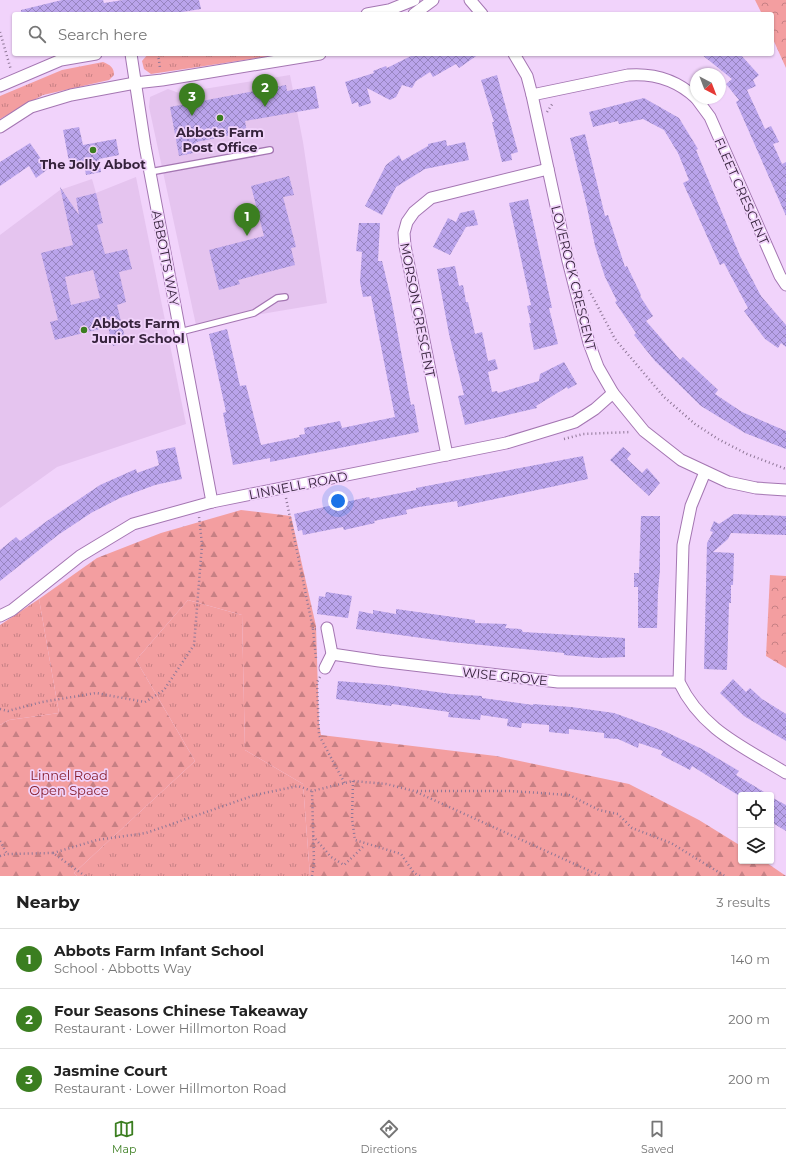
<!DOCTYPE html>
<html lang="en">
<head>
<meta charset="utf-8">
<style>
  :root { --surface:#fff; --page:#f6f6f6; --text:#222; --muted:#767676; --line:#e0e0e0; --accent:#3b7e20 }
  body { margin:0; font-family:Montserrat,sans-serif; background:var(--page); color:var(--text) }
  .controls { position:absolute; right:12px; bottom:12px; display:grid; overflow:hidden; border-radius:4px; box-shadow:0 1px 3px #0004 }
  .controls button { width:36px; height:36px; display:grid; place-items:center; padding:0; border:0; border-bottom:1px solid var(--line); background:var(--surface); color:var(--text); font:20px sans-serif }
  .compass { position:absolute; left:690px; top:68px; width:36px; height:36px; border-radius:50%; background:var(--surface); box-shadow:0 1px 3px #0004; rotate:138deg }
  .you { position:absolute; left:338px; top:501px; width:14px; height:14px; margin:-10px; border:3px solid #fff; border-radius:50%; background:#1a73e8; box-shadow:0 0 0 6px #1a73e833 }
  .badge { display:grid; place-items:center; width:26px; height:26px; border-radius:50%; background:var(--accent); color:#fff; font-size:13px; font-weight:700 }
  .pin { position:absolute; translate:-50% -33px; filter:drop-shadow(0 1px 2px #0008) }
  .pin::after { content:''; position:absolute; top:21px; width:14px; height:12px; background:inherit; clip-path:polygon(0 0,100% 0,50% 100%) }
  .list { margin:0; padding:0; list-style:none }
  h2 { display:flex; justify-content:space-between; align-items:center; height:52px; margin:0; padding:0 16px; font-size:17px }
  h2 small { font-size:13px; font-weight:400; color:var(--muted) }
  .list li { display:grid; grid-template-columns:26px 1fr auto; gap:12px; align-items:center; box-sizing:border-box; height:60px; padding:0 16px; border-top:1px solid var(--line) }
  .list b { display:block; font-size:15px; white-space:nowrap }
  .list p { margin:0; font-size:13px; white-space:nowrap; color:var(--muted) }
  .list em { font-size:13px; font-style:normal; color:var(--muted) }
  .icon { flex:none; width:22px; height:22px; fill:none; stroke:currentColor; stroke-width:2; stroke-linecap:round; stroke-linejoin:round }
  .map { position:relative; flex:none; width:786px; height:876px; overflow:hidden }
  .search { position:absolute; background:var(--surface); box-shadow:0 1px 3px #0004; left:12px; right:12px; top:12px; height:44px; display:flex; align-items:center; gap:10px; box-sizing:border-box; padding:0 14px; border-radius:4px; color:var(--muted); font-size:15px }
  .sheet { height:232px; background:var(--surface) }
  nav { display:flex; justify-content:space-around; align-items:center; box-sizing:border-box; height:56px; border-top:1px solid var(--line); background:var(--surface); font-size:11px; color:var(--muted) }
  nav a { display:grid; justify-items:center; gap:2px }
  nav .on { color:var(--accent) }
  .map>svg:first-child { display:block }
  .built { fill:#e5c4ef }
  .grass { fill:url(#grass-tufts) }
  .forest { fill:url(#forest-firs) }
  .park { fill:url(#park-crowns) }
  .building { fill:url(#building-cross-hatch); fill-rule:evenodd }
  .lines { fill:none; stroke-linecap:round; stroke-linejoin:round }
  .lane-casing { stroke:#a476b2; stroke-width:8 }
  .street-casing { stroke:#a476b2; stroke-width:13 }
  .path { stroke:#8f7797; stroke-width:2.5; stroke-dasharray:1 3; stroke-linecap:butt }
  .lane { stroke:#fff; stroke-width:5.5 }
  .street { stroke:#fff; stroke-width:11 }
  .poi-dot { fill:#3b7e20; stroke:#f1d3fb; stroke-width:1.5 }
  .labels { text-anchor:middle; dominant-baseline:central; stroke-width:3.5; stroke-linejoin:round; paint-order:stroke }
  .poi-label { font-size:13px; font-weight:bold; fill:#36233c; stroke:#f1d3fb }
  .street-label { font-size:13px; fill:#36233c; stroke:#f1d3fb }
  .park-label { font-size:13px; fill:#871f2e; stroke:#f1d3fb }
</style>
</head>
<body>
<div class="map">
<svg width="786" height="876" viewBox="0 0 786 876">
  <defs>
    <pattern id="grass-tufts" width="24" height="20" patternUnits="userSpaceOnUse"><rect width="24" height="20" fill="#f39ea0"/><path d="M3 7l-1-3M5 7V3M7 7l1-3M15 17l-1-3M17 17v-4M19 17l1-3" fill="none" stroke="#c68084"/></pattern>
    <pattern id="forest-firs" width="22" height="20" patternUnits="userSpaceOnUse"><rect width="22" height="20" fill="#f39ea0"/><path d="M5 1l3.5 6h-7zM16 11l3.5 6h-7z" fill="#c68084"/></pattern>
    <pattern id="park-crowns" width="20" height="18" patternUnits="userSpaceOnUse"><rect width="20" height="18" fill="#f39ea0"/><path d="M2 6a3 3 0 1 1 6 0M12 15a3 3 0 1 1 6 0" fill="none" stroke="#c68084"/></pattern>
    <pattern id="building-cross-hatch" width="8" height="8" patternUnits="userSpaceOnUse"><rect width="8" height="8" fill="#baa4eb"/><path d="M0 0l8 8M0 8l8-8" fill="none" stroke="#9885c0"/></pattern>
  </defs>
  <rect width="100%" height="100%" fill="#f1d3fb"/>
  <g class="built">
    <polygon points="290,75 303,142 327,303 196,325 149,107 150,97 168,89 179,93"/>
    <polygon points="136,177 186,424 57,467 0,508 0,235 60,190 92,179 96,193"/>
  </g>
  <g class="grass">
    <polygon points="148,54 285,54 151,74 144,69 142,61"/>
    <path d="M 103,62 C 110,65 114,67 114,75 L 109,80 L 43,95 L 0,119 L 0,96 L 62,70 Z"/>
    <polygon points="39,599 59,713 9,720 0,725 0,625"/>
    <polygon points="188,600 242,615 245,750 303,784 310,876 77,876 74,873 195,761 136,660"/>
  </g>
  <polygon class="forest" points="241,510 291,516 316,626 319,724 321,735 496,756 629,784 699,820 741,846 741,861 764,861 786,876 310,876 303,784 245,750 242,615 188,600 136,660 195,761 74,873 77,876 0,876 0,725 9,720 59,713 39,599 97,558 161,533"/>
  <g class="park">
    <polygon points="755,0 786,0 786,68 772,37 772,14 762,14"/>
    <polygon points="770,575 786,576 786,668 766,656"/>
  </g>
  <g class="building">
    <polygon points="62,0 103,0 104,3 123,0 199,0 201,9 169,14 21,14 21,10"/>
    <polygon points="415,54 479,54 459,68 456,64 433,77 430,72 416,81 412,88 402,85 396,97 390,100 367,88 371,103 359,107 358,102 352,104 345,82 374,73 373,71 386,66 387,68"/>
    <polygon points="701,54 740,54 759,75 753,80 756,86 747,90 765,129 771,126 779,142 773,144 782,164 786,162 786,216 736,102 739,100 726,84 732,79"/>
    <polygon points="497,75 518,152 511,154 512,160 502,162 492,122 494,122 481,80"/>
    <polygon points="286,85 287,91 315,86 319,108 245,121 247,132 196,142 198,152 179,156 170,107"/>
    <polygon points="644,98 679,118 698,149 696,150 740,256 761,296 786,325 786,347 781,343 778,348 765,339 744,311 748,308 724,263 720,265 683,183 689,180 678,153 664,130 643,119 619,124 618,121 593,127 589,112"/>
    <polygon points="79,127 83,145 116,139 119,155 99,159 101,172 86,175 84,164 70,167 63,130"/>
    <polygon points="585,134 605,216 608,215 625,267 627,266 641,295 640,296 653,316 646,321 680,360 683,357 718,390 715,394 742,412 786,431 786,449 745,433 701,406 655,361 634,335 636,333 615,302 617,301 605,277 595,246 587,207 570,138"/>
    <polygon points="446,140 447,146 465,142 469,160 425,169 396,187 382,215 365,206 386,165 399,155 402,161 428,146 428,144"/>
    <polygon points="30,143 48,169 36,178 29,166 0,186 0,162"/>
    <polygon points="289,176 294,195 283,197 296,247 291,248 295,265 238,280 240,284 219,290 209,250 264,236 251,186"/>
    <path d="M 60,187 L 79,215 L 76,198 L 96,193 L 103,223 L 97,225 L 105,254 L 127,249 L 132,269 L 119,272 L 126,302 L 117,305 L 126,342 L 113,346 L 108,327 L 55,340 L 50,322 L 58,320 L 41,253 L 73,245 ZM 93,270 L 100,298 L 71,305 L 65,277 Z"/>
    <polygon points="528,199 552,308 549,308 558,344 534,350 529,323 531,323 527,306 531,305 509,203"/>
    <polygon points="474,210 478,225 466,227 450,255 433,247 448,218 456,222 460,213"/>
    <polygon points="359,223 380,223 378,261 382,261 391,298 411,405 414,404 419,432 270,462 270,458 233,465 223,413 226,412 209,334 227,329 240,386 246,385 261,445 300,437 299,435 305,434 304,428 340,421 342,428 395,417 371,296 363,297 360,282 362,252 356,251"/>
    <polygon points="455,266 459,286 463,285 466,302 468,302 475,334 482,332 488,361 495,359 498,369 488,372 492,392 497,391 498,393 539,381 540,374 564,362 577,384 568,389 567,387 536,406 537,408 465,425 458,396 464,395 449,334 437,269"/>
    <polygon points="175,447 182,479 155,485 120,498 91,513 58,535 0,581 0,550 16,537 20,541 47,521 100,485 136,469 137,473 159,465 156,451"/>
    <polygon points="623,447 631,454 627,459 642,473 647,468 660,483 649,496 610,460"/>
    <polygon points="583,456 588,479 458,507 457,501 419,507 406,510 407,514 374,521 375,523 344,530 343,527 303,535 302,530 298,531 294,514 359,499 369,497 370,499 416,490 416,488"/>
    <polygon points="734,514 786,516 786,535 731,533 728,539 713,552 734,553 733,585 731,585 731,603 729,603 727,670 704,669 707,543 713,532 710,531 714,521 719,524"/>
    <polygon points="641,516 660,516 660,570 658,591 657,628 638,628 638,587 634,587 634,573 639,573"/>
    <polygon points="326,592 352,596 348,618 317,614 319,596 325,597"/>
    <polygon points="396,609 475,620 475,623 507,624 505,628 521,629 523,632 625,638 625,657 599,658 564,655 564,653 451,642 356,629 359,611 373,614 373,610 396,614"/>
    <polygon points="733,679 746,692 750,688 762,699 786,714 786,741 744,716 720,693"/>
    <polygon points="338,681 387,685 451,694 482,696 482,698 533,705 533,704 571,707 614,713 664,731 702,749 739,771 736,775 769,795 741,795 741,797 692,766 690,770 661,755 663,751 639,743 638,748 618,739 604,738 604,733 569,729 569,734 549,732 549,725 522,723 521,728 507,726 508,719 481,715 480,720 448,717 449,712 392,704 391,706 336,699"/>
    <polygon points="771,797 786,805 786,831 771,822"/>
  </g>
  <g class="lines">
    <g class="lane-casing">
      <g id="lane">
        <polyline points="150,172 270,150"/>
        <polyline points="180,332 254,313 277,298 285,297"/>
      </g>
    </g>
    <g class="street-casing">
      <g id="street">
        <polyline points="470,0 482,14"/>
        <polyline points="367,14 389,10 414,0"/>
        <polyline points="414,14 433,0"/>
        <polyline points="131,54 145,146 212,502"/>
        <polyline points="514,54 527,76 532,95 568,261 589,343 598,367 613,393 644,431 681,460 728,482 756,488 786,490"/>
        <polyline points="0,86 61,60 96,54"/>
        <path d="M 532,95 L 628,75 C 654,73 677,80 696,98"/>
        <polyline points="696,98 710,117 780,276 786,285"/>
        <polyline points="0,127 31,107 71,95 135,83 162,80 320,54"/>
        <polyline points="447,455 405,246 404,233 407,222 414,212 431,198 548,169"/>
        <path d="M 705,472 L 691,506 L 683,545 L 679,682 C 702,730 742,746 786,773"/>
        <polyline points="0,616 12,610 80,556 133,524 212,502 506,443 575,422 595,409 613,393"/>
        <polyline points="332,654 379,661 558,682 679,682"/>
        <polyline points="325,668 332,654 327,628"/>
      </g>
    </g>
    <g class="path">
      <polyline points="0,32 11,70"/>
      <polyline points="158,54 160,68"/>
      <polyline points="547,112 553,103"/>
      <polyline points="589,290 615,339 664,397 695,424 718,439 747,454 786,469"/>
      <polyline points="564,439 583,434 631,432"/>
      <polyline points="286,498 313,629 316,629"/>
      <polyline points="313,629 316,658"/>
      <polyline points="320,677 317,682 319,735 345,784"/>
      <polyline points="0,709 8,711 42,702 96,693 145,702 164,690 194,645 202,545 199,516"/>
      <polyline points="353,781 352,819 355,840 401,854 414,873 420,876"/>
      <polyline points="417,791 511,791 569,795 599,810 618,814 632,828 671,843 725,876"/>
      <polyline points="313,836 331,857 344,865 365,845"/>
      <polyline points="0,841 7,854"/>
      <polyline points="53,853 97,840 146,833 255,795 298,786 312,791"/>
      <polyline points="0,856 7,854 53,853 85,876"/>
      <polyline points="312,876 314,863 312,791 353,781 386,784 414,791 601,876"/>
    </g>
    <use href="#lane" class="lane"/>
    <use href="#street" class="street"/>
  </g>
  <g class="poi-dot">
    <circle cx="220" cy="118" r="4"/>
    <circle cx="93" cy="150" r="4"/>
    <circle cx="84" cy="330" r="4"/>
  </g>
  <g class="labels">
    <g class="poi-label">
      <text x="220" y="132">Abbots Farm<tspan x="220" dy="15">Post Office</tspan></text>
      <text x="93" y="164">The Jolly Abbot</text>
      <text x="92" y="323" text-anchor="start">Abbots Farm<tspan x="92" dy="15">Junior School</tspan></text>
    </g>
    <g class="street-label">
      <text transform="translate(742 191) rotate(66)">FLEET CRESCENT</text>
      <text transform="translate(166 258) rotate(79)">ABBOTTS WAY</text>
      <text transform="translate(574 278) rotate(76)">LOVEROCK CRESCENT</text>
      <text transform="translate(418 310) rotate(79)">MORSON CRESCENT</text>
      <text transform="translate(298 485) rotate(-11)">LINNELL ROAD</text>
      <text transform="translate(505 676) rotate(6)">WISE GROVE</text>
    </g>
    <g class="park-label">
      <text x="69" y="775">Linnel Road<tspan x="69" dy="15">Open Space</tspan></text>
    </g>
  </g>
</svg>
<div class="controls">
<button><svg class="icon" aria-label="locate" viewBox="0 0 24 24"><circle cx="12" cy="12" r="6"/><path d="M12 2v4M12 18v4M2 12h4M18 12h4"/></svg></button>
<button><svg class="icon" aria-label="layers" viewBox="0 0 24 24"><path d="M12 4l9 5-9 5-9-5zM3 14l9 5 9-5"/></svg></button>
</div>
<svg class="compass" viewBox="-18 -18 36 36"><path d="M0-13l5 13h-10z" fill="#e53935"/><path d="M0 13l5-13h-10z" fill="#767676"/></svg>
<div class="you"></div>
<div class="pin badge" style="left:247px;top:236px">1</div>
<div class="pin badge" style="left:265px;top:107px">2</div>
<div class="pin badge" style="left:192px;top:116px">3</div>
<div class="search"><svg class="icon" aria-label="search" viewBox="0 0 24 24"><circle cx="10" cy="10" r="6"/><path d="M15 15l6 6"/></svg>Search here</div>
</div>
<section class="sheet">
<h2>Nearby<small>3 results</small></h2>
<ul class="list">
<li><span class="badge">1</span><div><b>Abbots Farm Infant School</b><p>School · Abbotts Way</p></div><em>140 m</em></li>
<li><span class="badge">2</span><div><b>Four Seasons Chinese Takeaway</b><p>Restaurant · Lower Hillmorton Road</p></div><em>200 m</em></li>
<li><span class="badge">3</span><div><b>Jasmine Court</b><p>Restaurant · Lower Hillmorton Road</p></div><em>200 m</em></li>
</ul>
</section>
<nav>
<a class="on"><svg class="icon" aria-label="map" viewBox="0 0 24 24"><path d="M3 6l6-2 6 2 6-2v14l-6 2-6-2-6 2zM9 4v14M15 6v14"/></svg>Map</a>
<a><svg class="icon" aria-label="directions" viewBox="0 0 24 24"><path d="M12 3l9 9-9 9-9-9zM9 14v-3h6M13 9l2 2-2 2"/></svg>Directions</a>
<a><svg class="icon" aria-label="saved" viewBox="0 0 24 24"><path d="M7 4h10v16l-5-4-5 4z"/></svg>Saved</a>
</nav>
</body>
</html>
